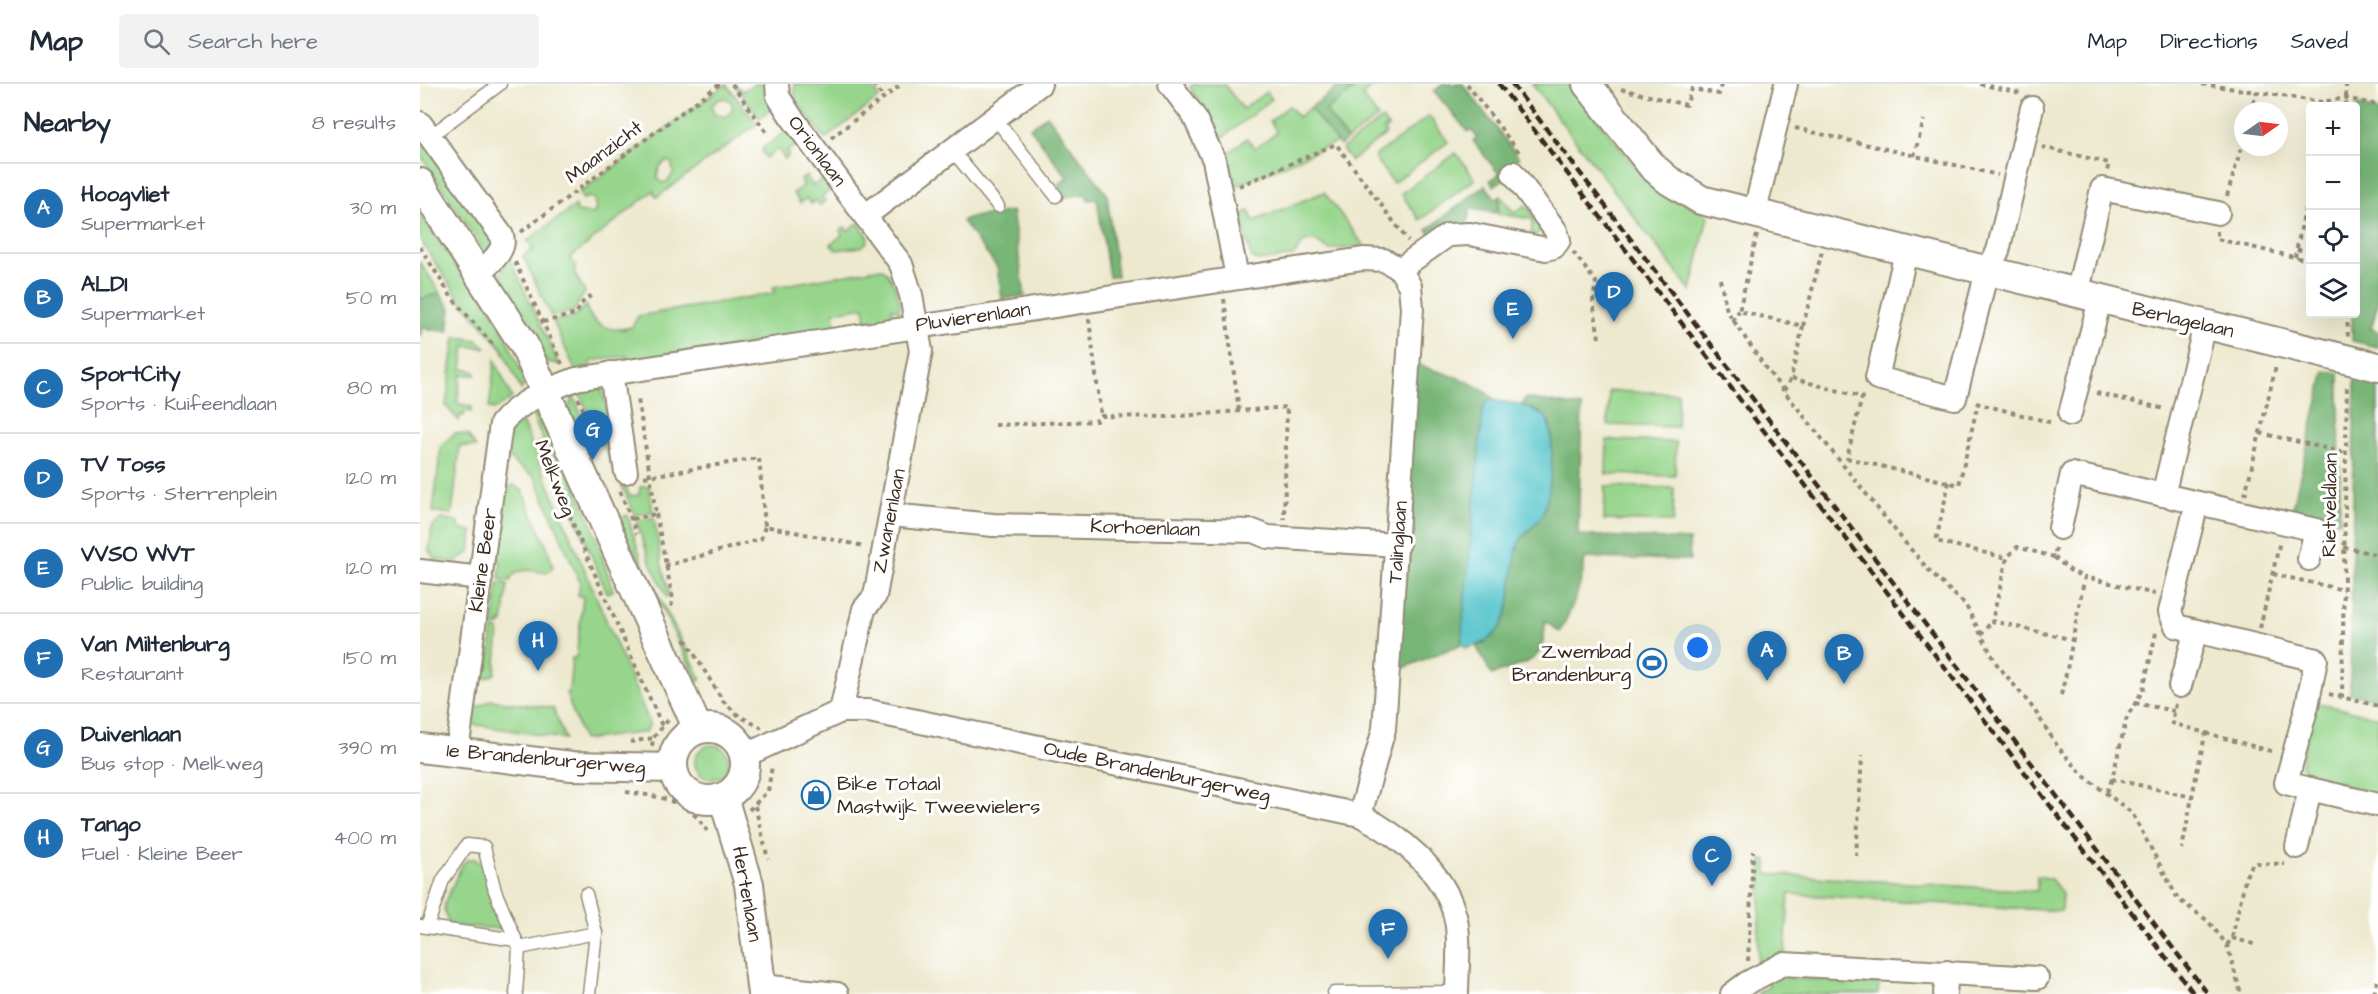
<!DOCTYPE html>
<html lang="en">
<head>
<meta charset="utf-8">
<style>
  :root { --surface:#fff; --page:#f2f2f3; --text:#1f2937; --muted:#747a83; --line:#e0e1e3; --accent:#1f6fb2 }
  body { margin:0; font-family:"Architects Daughter",sans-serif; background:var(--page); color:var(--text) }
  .controls { position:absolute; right:18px; top:18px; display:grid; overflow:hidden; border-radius:6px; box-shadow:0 6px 24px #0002 }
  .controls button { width:54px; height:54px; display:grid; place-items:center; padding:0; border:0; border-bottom:2px solid var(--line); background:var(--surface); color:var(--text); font:30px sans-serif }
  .compass { position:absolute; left:1814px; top:18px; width:54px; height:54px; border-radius:50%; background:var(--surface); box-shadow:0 6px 24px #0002; rotate:76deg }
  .you { position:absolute; left:1278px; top:564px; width:21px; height:21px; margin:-15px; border:4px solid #fff; border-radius:50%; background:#1a73e8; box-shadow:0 0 0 9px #1a73e833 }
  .badge { display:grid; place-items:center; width:39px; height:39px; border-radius:50%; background:var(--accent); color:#fff; font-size:20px; font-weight:700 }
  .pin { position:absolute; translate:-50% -50px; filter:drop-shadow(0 2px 3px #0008) }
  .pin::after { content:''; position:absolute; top:32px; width:21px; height:18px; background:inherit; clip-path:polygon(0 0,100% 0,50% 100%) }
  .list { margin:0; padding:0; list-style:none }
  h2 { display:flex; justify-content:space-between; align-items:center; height:78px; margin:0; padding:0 24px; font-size:26px }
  h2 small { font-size:20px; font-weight:400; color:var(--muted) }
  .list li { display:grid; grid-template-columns:39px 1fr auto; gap:18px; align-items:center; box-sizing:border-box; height:90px; padding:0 24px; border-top:2px solid var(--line) }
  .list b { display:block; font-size:22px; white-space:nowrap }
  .list p { margin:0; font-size:20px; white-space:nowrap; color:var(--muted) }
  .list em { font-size:20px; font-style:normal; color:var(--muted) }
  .icon { flex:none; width:33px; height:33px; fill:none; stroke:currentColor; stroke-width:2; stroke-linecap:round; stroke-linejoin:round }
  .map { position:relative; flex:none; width:1958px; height:910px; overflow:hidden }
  header { display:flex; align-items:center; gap:36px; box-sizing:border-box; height:84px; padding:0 30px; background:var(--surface); border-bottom:2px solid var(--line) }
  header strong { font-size:28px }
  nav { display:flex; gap:33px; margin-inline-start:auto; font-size:21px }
  .search { width:420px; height:54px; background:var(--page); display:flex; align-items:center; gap:15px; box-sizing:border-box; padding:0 21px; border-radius:6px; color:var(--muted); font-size:22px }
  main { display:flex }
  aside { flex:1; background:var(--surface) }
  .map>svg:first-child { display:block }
  .green { fill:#96d58b; stroke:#688054; stroke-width:1.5; fill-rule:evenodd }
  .forest { fill:#78b677; stroke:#5a704a; stroke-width:1.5 }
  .water { fill:#58c6cc; stroke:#4a7875; stroke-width:1.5 }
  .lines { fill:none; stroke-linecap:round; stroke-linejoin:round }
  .service-casing { stroke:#948a76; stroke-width:15 }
  .minor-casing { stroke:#948a76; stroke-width:26 }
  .tertiary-casing { stroke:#948a76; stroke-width:32 }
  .path { stroke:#948a76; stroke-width:4; stroke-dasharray:4.5 4.5; stroke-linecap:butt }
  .service { stroke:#fff; stroke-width:12 }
  .minor { stroke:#fff; stroke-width:22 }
  .tertiary { stroke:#fff; stroke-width:28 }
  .rail { stroke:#3b2a1e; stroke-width:4.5; stroke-dasharray:9 4.5; stroke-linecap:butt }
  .labels { text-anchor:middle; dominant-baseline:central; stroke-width:6; stroke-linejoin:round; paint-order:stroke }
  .street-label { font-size:20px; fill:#3b2a1e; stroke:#fff }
  .poi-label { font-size:20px; fill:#3b2a1e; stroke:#fff; text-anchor:end }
</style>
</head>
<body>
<header>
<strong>Map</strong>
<div class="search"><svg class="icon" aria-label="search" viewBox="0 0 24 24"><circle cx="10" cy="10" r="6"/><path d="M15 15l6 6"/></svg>Search here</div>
<nav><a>Map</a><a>Directions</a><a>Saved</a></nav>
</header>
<main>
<aside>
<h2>Nearby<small>8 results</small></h2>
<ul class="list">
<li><span class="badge">A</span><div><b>Hoogvliet</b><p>Supermarket</p></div><em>30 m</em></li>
<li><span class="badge">B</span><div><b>ALDI</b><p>Supermarket</p></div><em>50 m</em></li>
<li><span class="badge">C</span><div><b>SportCity</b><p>Sports · Kuifeendlaan</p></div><em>80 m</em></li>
<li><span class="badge">D</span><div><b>TV Toss</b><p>Sports · Sterrenplein</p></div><em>120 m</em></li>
<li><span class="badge">E</span><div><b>VVSO WVT</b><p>Public building</p></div><em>120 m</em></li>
<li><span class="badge">F</span><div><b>Van Miltenburg</b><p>Restaurant</p></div><em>150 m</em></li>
<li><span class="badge">G</span><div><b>Duivenlaan</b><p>Bus stop · Melkweg</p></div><em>390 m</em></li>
<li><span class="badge">H</span><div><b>Tango</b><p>Fuel · Kleine Beer</p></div><em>400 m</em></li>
</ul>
</aside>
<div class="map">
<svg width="1958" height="910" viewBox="0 0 1958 910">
  <rect width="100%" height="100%" fill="#fff"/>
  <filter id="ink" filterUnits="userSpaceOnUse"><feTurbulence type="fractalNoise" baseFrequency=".0167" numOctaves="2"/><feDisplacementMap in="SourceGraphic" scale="12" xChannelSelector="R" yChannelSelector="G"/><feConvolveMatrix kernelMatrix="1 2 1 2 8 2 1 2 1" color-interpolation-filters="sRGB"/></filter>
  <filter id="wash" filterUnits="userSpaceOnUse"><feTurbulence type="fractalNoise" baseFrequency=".008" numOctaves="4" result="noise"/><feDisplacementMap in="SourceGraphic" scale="24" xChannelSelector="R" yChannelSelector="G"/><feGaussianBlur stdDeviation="1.35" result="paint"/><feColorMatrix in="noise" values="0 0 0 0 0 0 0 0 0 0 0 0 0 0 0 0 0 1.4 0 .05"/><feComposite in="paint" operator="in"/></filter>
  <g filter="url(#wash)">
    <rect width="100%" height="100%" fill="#ede9cf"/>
    <g class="green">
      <path d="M 306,0 L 337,40 L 237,113 L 233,107 L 150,174 L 156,182 L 154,188 L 165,208 L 153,228 L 131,232 L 103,172 L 113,165 L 107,157 L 155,122 L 157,128 L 173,130 L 176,125 L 174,115 L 170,113 L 163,115 L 159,109 ZM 306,14 L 312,19 L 312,27 L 306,33 L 294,30 L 292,21 L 299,15 ZM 246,77 L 252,79 L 253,90 L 248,97 L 242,99 L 237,94 L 239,84 Z"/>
      <polygon points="314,0 323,7 334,0 343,0 352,25 339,34"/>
      <polygon points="374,0 449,0 460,13 405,55 375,15"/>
      <polygon points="775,0 804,0 823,25 846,8 852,15 801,55 770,3"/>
      <polygon points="940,0 955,0 942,11 958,33 927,56 905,27"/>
      <polygon points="1112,0 1150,0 1225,96 1288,132 1271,207"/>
      <polygon points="869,22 878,33 890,24 917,58 814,103 806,71 827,54 835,64 857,48 850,37"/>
      <polygon points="1009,32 1028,58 973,99 954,73"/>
      <polygon points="962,35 968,43 964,46 966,50 931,77 922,65"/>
      <polygon points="367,47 378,59 367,68 369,71 365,75 358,65 346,74 342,68 343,64"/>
      <polygon points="0,50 72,155 71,161 61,173 56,166 61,162 0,70"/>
      <polygon points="1036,69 1055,95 1000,136 981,110"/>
      <polygon points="386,92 393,102 403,95 412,105 402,113 405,117 400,121 396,116 391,120 387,114 380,119 373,109 384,101 381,96"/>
      <polygon points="904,108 944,162 909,166 895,157 884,158 873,172 839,177 831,173 821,131 829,127 834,137"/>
      <polygon points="1081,112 1094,129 1105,121 1121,142 1121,147 1115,151 1111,150 1113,135 1078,130"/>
      <polygon points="0,129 37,184 43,180 82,244 106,298 101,306 82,264 39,214 0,156"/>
      <polygon points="438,139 448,152 447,158 441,163 416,166 411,160 422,151 420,147 425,143 428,147"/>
      <polygon points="91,177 139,280 126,278 79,196 84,181"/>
      <polygon points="0,178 20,209 0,215"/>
      <path d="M 461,184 C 472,190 482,216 479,228 L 473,224 L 471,228 L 475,232 L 472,233 L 473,238 L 447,242 L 444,223 L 414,228 L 416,247 L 207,278 L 206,272 L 171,277 L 172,283 L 155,286 L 133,237 L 154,233 L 166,221 C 170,242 192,249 212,243 L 218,232 L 354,209 L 353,203 Z"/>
      <polygon points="35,253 58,256 66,264 45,262 42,285 54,287 56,291 41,291 37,319 52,323 51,328 45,327 44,332 40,331 39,337 26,322"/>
      <polygon points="75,276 92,314 76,325 69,324"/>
      <polygon points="178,304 182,306 202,393 210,412 219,411 220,403 229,402 233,428 215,431 158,306"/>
      <polygon points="1189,307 1258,309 1257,343 1188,341"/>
      <polygon points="153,312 171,351 160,357 148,324"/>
      <polygon points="113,332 124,332 171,437 193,507 187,509"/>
      <polygon points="100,333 230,640 226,648 163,656 146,609 149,609 152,574 156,574 157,567 163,513 158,511 160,498 115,393 95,380 85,368 87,349"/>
      <polygon points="35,349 48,351 56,363 40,362 32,430 13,428 21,362"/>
      <polygon points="1187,356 1256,358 1255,392 1186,390"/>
      <path d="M 93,401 L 102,406 L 128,465 L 133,484 L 127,489 C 114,487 96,481 90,497 L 79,495 L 81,477 L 78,476 L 85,423 L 79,415 L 81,406 Z"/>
      <polygon points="1185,402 1254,404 1253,438 1184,436"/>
      <polygon points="207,431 225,486 281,594 278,598 198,435"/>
      <polygon points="234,433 242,483 250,511 247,513 230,478 216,436"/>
      <polygon points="21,435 39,438 39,445 52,447 50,468 35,478 15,475 9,467 12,443"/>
      <polygon points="78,499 88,500 83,539 80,538 80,542 73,542"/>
      <polygon points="73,545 79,546 75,590 64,595 57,590 58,582 69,577"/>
      <polygon points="71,616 133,624 145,655 51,640 54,625"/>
      <polygon points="1893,618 1958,633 1958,711 1888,694 1881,681"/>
      <circle cx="292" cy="678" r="17"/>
      <polygon points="48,775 55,775 62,780 82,840 80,845 34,842 28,838 24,825 25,818 42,781"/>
      <polygon points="1342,776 1347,776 1347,790 1617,807 1617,792 1631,795 1642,809 1641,827 1369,810 1365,869 1337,885"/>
      <polygon points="1366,886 1366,894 1459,899 1458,910 1337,910 1350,902 1346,896"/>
    </g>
    <g class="forest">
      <polygon points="922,0 940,0 906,27 927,56 920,62 890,24"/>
      <polygon points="1023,0 1043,0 1099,74 1080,87 1085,94 1074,102 1070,97 1079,90 1053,57 1057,53 1051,46 1048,48 1014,7"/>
      <polygon points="1938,21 1958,27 1958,218 1951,245 1958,247 1958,263 1932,257 1932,230 1936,230 1936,23"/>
      <polygon points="627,31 687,110 697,192 689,193 677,115 668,116 666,110 645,113 637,102 647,93 610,44"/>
      <polygon points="1065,101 1076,115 1080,113 1076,129 1050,125 1047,141 1012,152 1007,146"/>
      <polygon points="592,127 605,212 582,215 577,183 542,137 547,134"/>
      <polygon points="20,209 31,225 28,248 2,244 0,253 0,215"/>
      <path d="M 996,280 C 1027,292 1049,292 1075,316 L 1070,316 L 1051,457 L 1042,560 L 976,587 Z"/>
      <polygon points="1905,287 1919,289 1920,438 1872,426"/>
      <polygon points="1935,290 1958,295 1958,616 1930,610"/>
      <path d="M 1105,314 L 1162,323 L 1158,451 L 1269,456 L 1270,476 L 1165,474 C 1163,500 1151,526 1140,548 L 1125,537 C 1125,582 1107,577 1072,591 L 1056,562 L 1065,559 L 1100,456 L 1118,437 L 1124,425 L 1130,391 L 1132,351 L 1129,338 L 1120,328 L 1102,322 Z"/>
    </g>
    <path class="water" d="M 1070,316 L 1099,320 L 1125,332 C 1137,351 1131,411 1122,431 C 1116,442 1104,447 1099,459 C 1086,498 1101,555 1046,564 L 1042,560 L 1042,546 L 1063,325 L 1065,319 Z"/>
  </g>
  <g filter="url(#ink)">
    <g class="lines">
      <g class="service-casing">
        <g id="service">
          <polyline points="575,34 636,112"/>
          <polyline points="9,53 80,0"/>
          <polyline points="532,66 578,122"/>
          <polyline points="166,810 176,849 169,910"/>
          <polyline points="0,842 96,856"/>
          <polyline points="7,843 23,796 47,761 64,763 75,807 99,864 96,910"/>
          <polyline points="99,864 176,849"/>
          <polyline points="914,909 1037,908"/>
        </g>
      </g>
      <g class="minor-casing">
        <g id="minor">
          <polyline points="357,0 358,12 370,31 445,132"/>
          <polyline points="750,0 774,32 794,76 817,193"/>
          <path d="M 0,39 L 82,152 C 87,167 69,179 60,189"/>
          <polyline points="1334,131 1366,0"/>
          <polyline points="1486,168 1457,294 1535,314 1567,187 1578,167 1612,24"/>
          <polyline points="980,185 1028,151 1050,150 1126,165 1134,163 1139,156 1136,147 1093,89"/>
          <polyline points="1657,210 1682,105 1798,129"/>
          <polyline points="191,289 206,388"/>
          <polyline points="1650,330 1680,216"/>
          <polyline points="1743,411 1785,241"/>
          <polyline points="1777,419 1750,528 1756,542 1896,576 1887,622 1866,699 1890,705 1877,763"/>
          <polyline points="471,431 573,441 833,447 848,453 978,461"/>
          <polyline points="1640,444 1652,390 1896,446 1889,475"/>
          <polyline points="0,487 61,494"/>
          <polyline points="1760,602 1776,547"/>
          <polyline points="421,627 444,525 455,512 501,267 491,211 481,180 445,132 620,0"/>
          <path d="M 37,668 L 81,340 C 98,318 130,305 156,295 L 943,175 L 964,176 L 980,185"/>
          <path d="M 324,672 L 421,627 L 449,627 L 940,731 C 979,751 1024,787 1035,832 C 1041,853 1037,888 1037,910"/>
          <polyline points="1890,705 1958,721"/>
          <polyline points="940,731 964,645 992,224 990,202 980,185"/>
          <polyline points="342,902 417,910"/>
          <polyline points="1312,910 1327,899 1363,880 1617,894"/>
          <polyline points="1525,910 1527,888"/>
        </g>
      </g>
      <g class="tertiary-casing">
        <g id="tertiary">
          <polyline points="1167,0 1232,82 1248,96 1281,116 1958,283"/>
          <polyline points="0,99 104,261 278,645"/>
          <circle cx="289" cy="680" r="36"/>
          <polyline points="0,664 152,682 253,684"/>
          <polyline points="303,713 329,800 342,910"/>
        </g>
      </g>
      <g class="path">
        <polyline points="312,0 347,49"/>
        <polyline points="453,0 464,14"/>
        <polyline points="1047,0 1101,71"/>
        <polyline points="1560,0 1600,9"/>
        <polyline points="1782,0 1902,18 1925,14 1958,21"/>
        <polyline points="1201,5 1266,21 1272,5 1299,10 1301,0"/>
        <polyline points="1926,22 1926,0"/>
        <polyline points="1831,27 1836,8"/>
        <polyline points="1375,44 1578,91"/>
        <polyline points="411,54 482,0"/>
        <polyline points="1622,63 1689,79 1687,87"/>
        <polyline points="1494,72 1504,36"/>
        <polyline points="819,102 916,60 988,157"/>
        <polyline points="1807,112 1823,58"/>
        <polyline points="1797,147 1797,155 1887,176"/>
        <polyline points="101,148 300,0"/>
        <polyline points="1337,151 1319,227 1383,242 1371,294 1442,313 1427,374 1539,401 1558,319"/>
        <polyline points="0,163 32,214 75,263"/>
        <polyline points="1877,165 1890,169"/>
        <polyline points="1153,168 1176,198 1173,217 1179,254"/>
        <polyline points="1875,173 1890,102"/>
        <polyline points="95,178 142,280"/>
        <polyline points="1300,195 1307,227 1347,286 1487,461 1515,493 1545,520 1576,579 1613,624 1638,663 1664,692 1712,729 1758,815 1788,837 1807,861 1821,910"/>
        <polyline points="804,215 819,327"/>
        <polyline points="1927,230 1928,253"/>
        <polyline points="669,235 681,332"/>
        <polyline points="1312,237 1319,227"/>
        <polyline points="123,238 156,230 162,219 174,209"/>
        <polyline points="1383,242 1402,167"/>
        <polyline points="1364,307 1371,294"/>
        <polyline points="1676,309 1745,325"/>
        <polyline points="158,314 180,362"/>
        <polyline points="1556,319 1633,339"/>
        <polyline points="575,341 676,337 681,332 749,333 867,323 864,435"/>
        <polyline points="1840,349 1926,369"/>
        <polyline points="119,356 158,452 242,642"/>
        <polyline points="224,393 339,374 345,442"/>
        <polyline points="1529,398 1516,457 1587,474"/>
        <polyline points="200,407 217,450"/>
        <polyline points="1825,411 1856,282"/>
        <polyline points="236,430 253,516 250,526"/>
        <polyline points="212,435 236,430 218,315"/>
        <polyline points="1924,463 1958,471"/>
        <polyline points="1636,464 1634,473 1597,463 1587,474 1572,537 1654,556"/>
        <polyline points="1634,473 1652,488 1665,493"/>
        <polyline points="245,482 341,455 345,442 444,462"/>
        <polyline points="1853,490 1924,506"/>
        <polyline points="1840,544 1860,457"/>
        <polyline points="1736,549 1723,606 1707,633 1692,695 1772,713"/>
        <polyline points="1561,551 1572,537"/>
        <polyline points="265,555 303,617 319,632 342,644"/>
        <polyline points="1909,610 1958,622"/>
        <path d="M 1641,611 C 1651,572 1656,532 1665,493 L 1735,510"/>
        <polyline points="1922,614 1927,299"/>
        <polyline points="1715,619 1754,627"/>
        <path d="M 1756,620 L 1752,639 L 1786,649 C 1776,687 1770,726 1762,765"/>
        <polyline points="1786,649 1854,668"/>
        <polyline points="210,658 233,654"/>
        <polyline points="232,662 233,654 250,634"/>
        <path d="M 206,708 C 237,712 270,716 287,747"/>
        <polyline points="1687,708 1692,695"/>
        <polyline points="335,722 348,775"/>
        <polyline points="329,726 348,707 352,682"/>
        <polyline points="1436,772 1442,672"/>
        <polyline points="1812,854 1837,861"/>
        <polyline points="1807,861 1812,854 1826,792 1833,779 1865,780"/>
        <polyline points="1328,877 1333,767"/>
        <polyline points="1954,910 1958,894"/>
      </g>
      <use href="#service" class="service"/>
      <use href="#minor" class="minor"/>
      <use href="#tertiary" class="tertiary"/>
      <g class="rail">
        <polyline points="1079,0 1774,910"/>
        <polyline points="1092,0 1788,910"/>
      </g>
    </g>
  </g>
  <defs>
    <g id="stadium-ring" transform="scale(1.5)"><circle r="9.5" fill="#fff" stroke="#1f6fb2" stroke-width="1.5"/><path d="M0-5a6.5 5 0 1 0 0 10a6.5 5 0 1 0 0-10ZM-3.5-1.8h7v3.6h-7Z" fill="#1f6fb2"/></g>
    <g id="shop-ring" transform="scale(1.5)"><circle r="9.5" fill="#fff" stroke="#1f6fb2" stroke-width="1.5"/><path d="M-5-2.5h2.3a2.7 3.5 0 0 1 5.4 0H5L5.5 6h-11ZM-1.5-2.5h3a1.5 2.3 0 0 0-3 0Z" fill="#1f6fb2"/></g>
  </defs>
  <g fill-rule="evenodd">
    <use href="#stadium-ring" x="1232" y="579"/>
    <use href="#shop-ring" x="396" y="711"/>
  </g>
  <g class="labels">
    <g class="street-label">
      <text transform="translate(397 67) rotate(53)">Orionlaan</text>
      <text transform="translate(184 68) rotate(-37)">Maanzicht</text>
      <text transform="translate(553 233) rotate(-8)">Pluvierenlaan</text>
      <text transform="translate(1763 236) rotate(13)">Berlagelaan</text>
      <text transform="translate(135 394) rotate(68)">Melkweg</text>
      <text transform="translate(1910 421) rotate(-89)">Rietveldlaan</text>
      <text transform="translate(469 437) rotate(-79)">Zwanenlaan</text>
      <text transform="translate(725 444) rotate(2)">Korhoenlaan</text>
      <text transform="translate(978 458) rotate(-86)">Talinglaan</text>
      <text transform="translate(63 476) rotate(-82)">Kleine Beer</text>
      <text transform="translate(126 675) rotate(5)">1e Brandenburgerweg</text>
      <text transform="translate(737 688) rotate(12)">Oude Brandenburgerweg</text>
      <text transform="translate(327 810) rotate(80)">Hertenlaan</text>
    </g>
    <g class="poi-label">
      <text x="1211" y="568">Zwembad<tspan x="1211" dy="23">Brandenburg</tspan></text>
      <text x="417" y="700" text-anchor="start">Bike Totaal<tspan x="417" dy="23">Mastwijk Tweewielers</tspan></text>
    </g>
  </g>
</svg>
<div class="controls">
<button>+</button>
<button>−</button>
<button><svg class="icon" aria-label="locate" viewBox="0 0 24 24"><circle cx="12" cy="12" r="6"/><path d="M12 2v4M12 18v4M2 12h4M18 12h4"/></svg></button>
<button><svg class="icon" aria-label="layers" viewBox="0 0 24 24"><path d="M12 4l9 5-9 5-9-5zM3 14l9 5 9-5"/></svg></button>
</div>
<svg class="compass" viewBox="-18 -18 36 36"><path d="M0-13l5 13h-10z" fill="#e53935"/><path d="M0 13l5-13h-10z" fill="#747a83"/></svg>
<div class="you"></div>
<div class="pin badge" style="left:1347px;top:597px">A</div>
<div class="pin badge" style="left:1424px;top:600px">B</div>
<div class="pin badge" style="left:1292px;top:802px">C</div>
<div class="pin badge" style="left:1194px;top:238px">D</div>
<div class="pin badge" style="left:1093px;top:255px">E</div>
<div class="pin badge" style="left:968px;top:875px">F</div>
<div class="pin badge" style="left:173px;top:376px">G</div>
<div class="pin badge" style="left:118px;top:587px">H</div>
</div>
</main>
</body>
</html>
